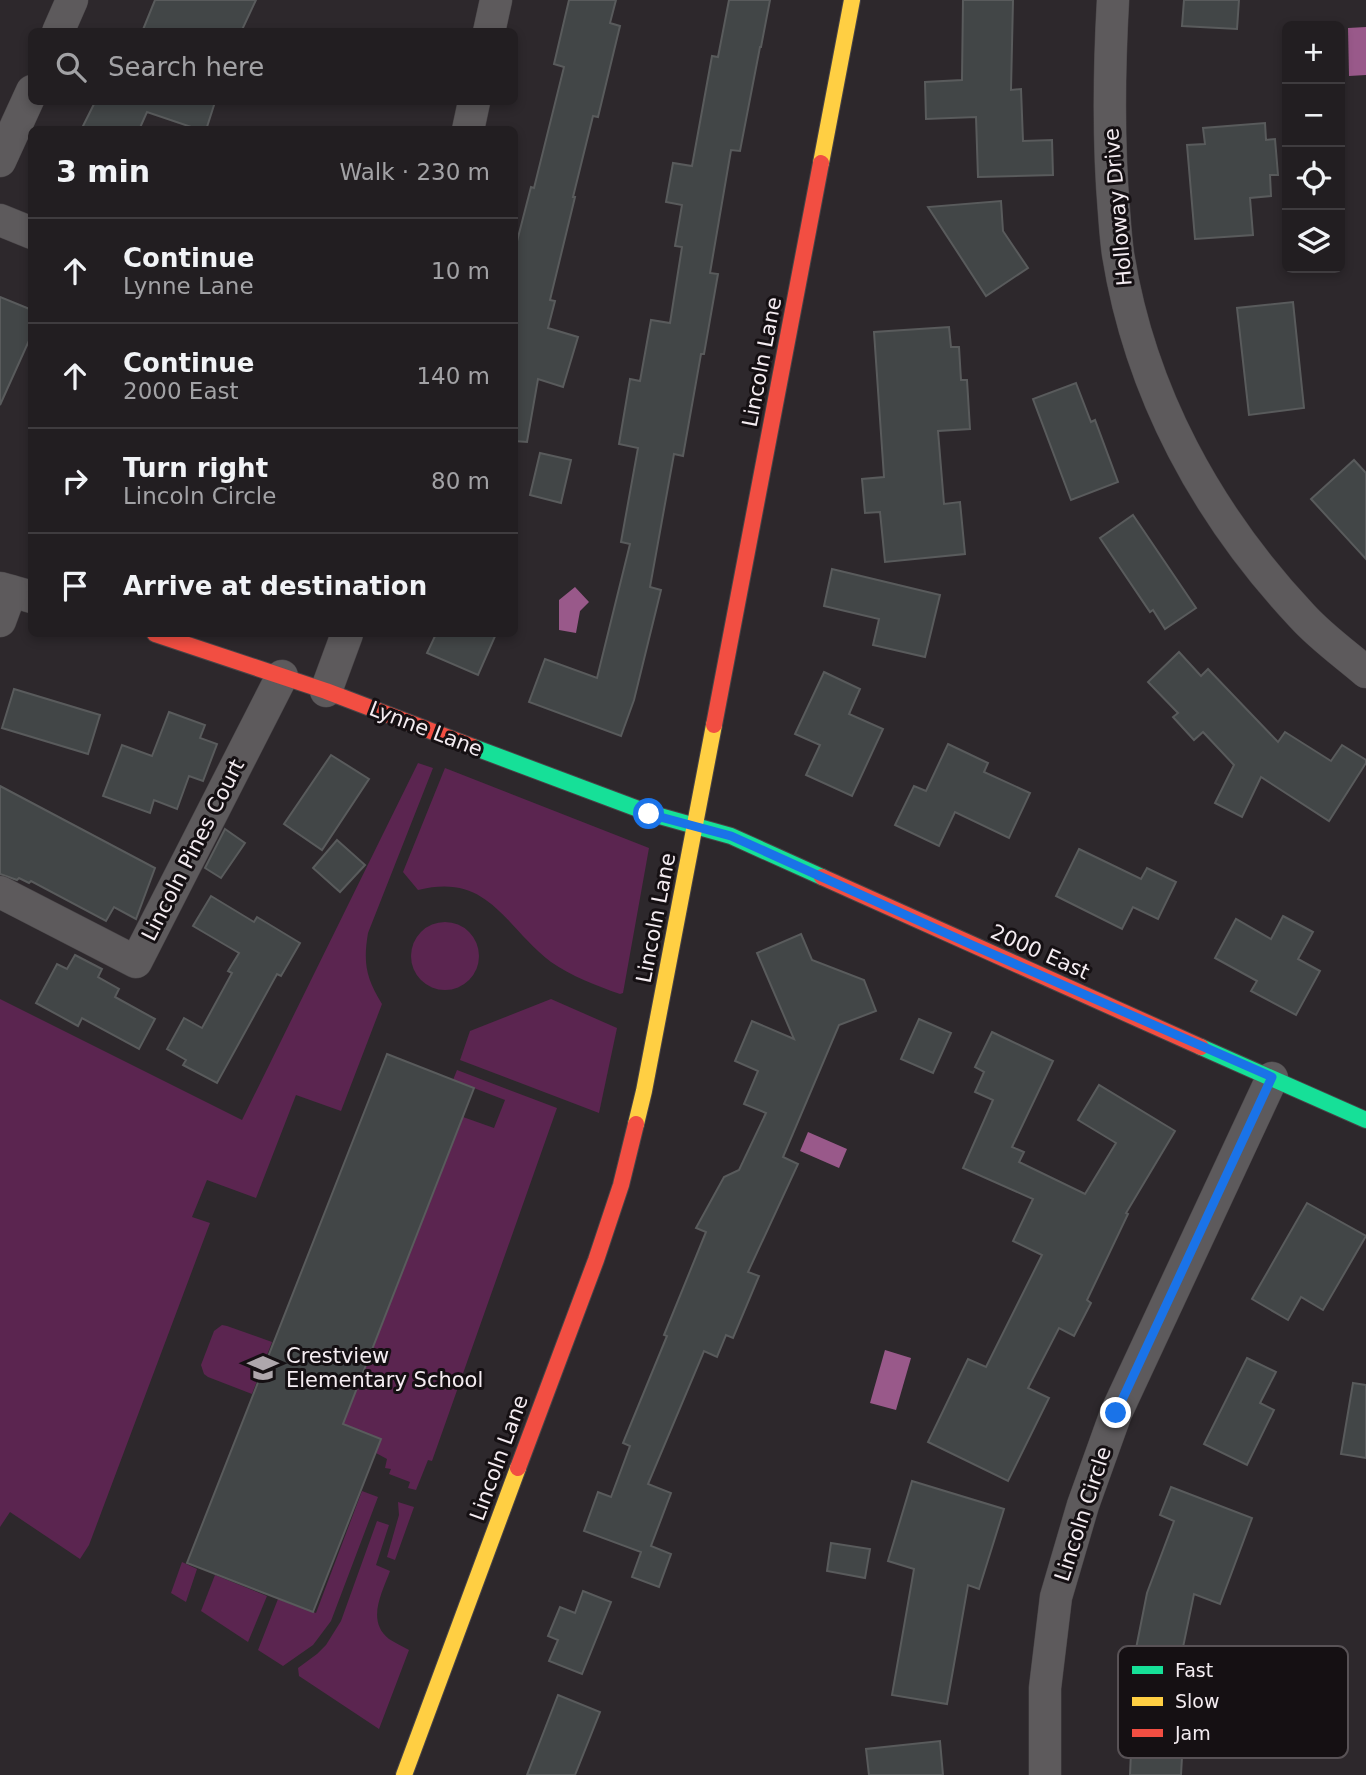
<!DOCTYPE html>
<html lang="en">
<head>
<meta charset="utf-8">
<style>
  :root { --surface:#221e21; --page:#2a272a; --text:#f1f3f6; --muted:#a2a2a5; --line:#3f3c3f }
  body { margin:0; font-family:"DejaVu Sans",sans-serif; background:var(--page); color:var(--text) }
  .controls { position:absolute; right:21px; top:21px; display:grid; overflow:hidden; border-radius:10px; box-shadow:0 4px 10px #0003 }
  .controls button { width:63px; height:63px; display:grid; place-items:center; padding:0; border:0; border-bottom:2px solid var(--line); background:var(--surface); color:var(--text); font:35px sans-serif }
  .stop { position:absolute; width:21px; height:21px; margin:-16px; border:5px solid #1a73e8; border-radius:50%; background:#fff }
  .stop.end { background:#1a73e8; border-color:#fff; box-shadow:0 2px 7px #0008 }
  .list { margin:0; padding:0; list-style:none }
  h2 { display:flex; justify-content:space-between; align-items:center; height:91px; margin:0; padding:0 28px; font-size:30px }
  h2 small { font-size:23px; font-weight:400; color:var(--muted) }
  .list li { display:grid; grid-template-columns:46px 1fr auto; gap:21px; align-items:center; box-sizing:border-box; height:105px; padding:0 28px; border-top:2px solid var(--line) }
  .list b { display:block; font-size:26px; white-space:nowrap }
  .list p { margin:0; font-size:23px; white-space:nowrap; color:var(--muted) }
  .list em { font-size:23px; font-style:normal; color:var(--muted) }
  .icon { flex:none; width:38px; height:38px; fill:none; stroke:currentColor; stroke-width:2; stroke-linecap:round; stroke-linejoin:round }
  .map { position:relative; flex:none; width:1366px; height:1775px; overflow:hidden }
  .search { position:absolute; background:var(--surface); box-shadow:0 4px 10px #0003; left:28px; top:28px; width:490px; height:77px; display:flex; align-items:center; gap:18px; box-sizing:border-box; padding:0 24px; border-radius:10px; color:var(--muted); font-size:26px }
  .panel { position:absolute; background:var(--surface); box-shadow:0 4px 10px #0003; left:28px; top:126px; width:490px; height:511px; border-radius:10px }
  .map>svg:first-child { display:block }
  .green { fill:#5b2550 }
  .water { fill:#99598a }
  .building { fill:#424647; stroke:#595b5c; stroke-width:2 }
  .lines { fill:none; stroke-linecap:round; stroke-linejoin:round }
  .street-casing { stroke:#484447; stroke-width:33 }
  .fast-casing { stroke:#484447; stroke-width:18 }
  .slow-casing { stroke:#484447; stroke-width:18 }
  .jam-casing { stroke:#484447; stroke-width:18 }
  .street { stroke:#5d5a5c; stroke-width:32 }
  .fast { stroke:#16e098; stroke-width:16 }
  .slow { stroke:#ffcf43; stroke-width:16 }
  .jam { stroke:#f24e42; stroke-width:16 }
  .route { stroke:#1a73e8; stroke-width:9 }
  .labels { text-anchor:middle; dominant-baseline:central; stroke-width:6; stroke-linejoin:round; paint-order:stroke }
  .street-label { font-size:21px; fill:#f4ecf1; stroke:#151013 }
  .poi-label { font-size:21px; fill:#f4ecf1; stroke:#151013; text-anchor:start }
  .key { fill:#151013; stroke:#585256; stroke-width:2 }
  .key-label { font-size:19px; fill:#f4ecf1 }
</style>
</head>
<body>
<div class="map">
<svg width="1366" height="1775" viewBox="0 0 1366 1775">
  <rect width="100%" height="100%" fill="#2d282c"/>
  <g class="green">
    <path d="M 418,763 L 433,768 L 368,933 C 363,963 366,978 382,1004 L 341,1111 L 296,1095 L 256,1198 L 207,1180 L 192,1217 L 210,1223 L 89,1545 L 80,1559 L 10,1512 L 0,1527 L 0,999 L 242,1120 Z"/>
    <path d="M 445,768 L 649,848 L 623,993 L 620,994 C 597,986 571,976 551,962 C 504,926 489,872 418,890 L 403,872 Z"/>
    <circle cx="445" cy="956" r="34"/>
    <polygon points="551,999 617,1028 599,1113 460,1060 470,1031"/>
    <polygon points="457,1070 557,1108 432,1461 428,1460 416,1490 408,1488 410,1482 389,1474 391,1469 385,1468 387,1459 376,1453 381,1439 343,1424 463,1117 494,1128 505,1100 453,1080"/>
    <polygon points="222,1325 227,1326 272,1342 252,1394 208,1377 204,1374 201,1365 214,1331"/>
    <polygon points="362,1491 378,1497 331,1621 313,1645 283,1666 258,1650 278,1599 316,1613"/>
    <polygon points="398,1502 414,1507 395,1560 387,1557 399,1515"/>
    <path d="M 377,1521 L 389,1525 L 376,1565 L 390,1571 C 382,1593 366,1621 389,1639 C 395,1643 402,1646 409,1650 L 379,1729 L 299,1676 L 298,1668 L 317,1654 L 326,1645 L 341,1621 Z"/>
    <polygon points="182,1562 197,1569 186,1602 171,1593"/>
    <polygon points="215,1575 267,1596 248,1642 201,1611"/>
  </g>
  <g class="water">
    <polygon points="1366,27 1366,75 1349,76 1348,28"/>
    <polygon points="575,587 589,602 580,611 576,633 559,630 559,600"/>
    <polygon points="808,1132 847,1149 839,1168 800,1151"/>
    <polygon points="885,1350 911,1358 896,1410 870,1403"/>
  </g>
  <g class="building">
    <polygon points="155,0 256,0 241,32 142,32"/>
    <polygon points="569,0 616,0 610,23 620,26 598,117 593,116 573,197 575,197 550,300 555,301 548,328 578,337 563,387 538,379 527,442 514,441 514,253 531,187 534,188 564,67 554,64"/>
    <polygon points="729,0 770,0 761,47 760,47 740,151 731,150 710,273 718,274 704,354 701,354 683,456 674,454 650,587 661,590 634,700 621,736 529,702 545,659 597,678 630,544 621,542 638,448 619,444 630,379 640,381 651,320 670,323 682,247 675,246 682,205 666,202 673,163 692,166 712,56 718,57"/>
    <polygon points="963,0 1013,0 1011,90 1021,89 1023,141 1052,140 1053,175 978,177 976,117 926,119 925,82 962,80"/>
    <polygon points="1184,0 1239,0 1237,29 1182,26"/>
    <polygon points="95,102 215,102 206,130 200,130 147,112 139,130 81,130"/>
    <polygon points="1265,123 1266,140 1275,139 1278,175 1270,175 1271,196 1250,198 1253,235 1195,239 1187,145 1205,144 1203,128"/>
    <polygon points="1001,201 1003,231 1028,268 986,296 928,207"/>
    <polygon points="0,297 32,310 32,334 0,405"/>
    <polygon points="1293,302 1304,408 1249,415 1237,308"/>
    <polygon points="949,327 951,347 959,347 961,380 967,380 970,429 938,431 944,504 960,502 965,554 885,562 880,512 865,513 862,479 884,477 874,332"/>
    <polygon points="1076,383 1091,422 1095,420 1118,482 1071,500 1033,399"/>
    <polygon points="540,453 571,460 561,503 530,495"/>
    <polygon points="1354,460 1366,473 1366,559 1311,499"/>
    <polygon points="1133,515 1196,608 1165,629 1153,610 1150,612 1100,538"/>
    <polygon points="832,569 940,595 925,657 873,645 879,619 824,606"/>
    <polygon points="436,634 496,634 478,675 427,653"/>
    <polygon points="1179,652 1201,676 1208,669 1278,742 1285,732 1331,761 1342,745 1366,760 1366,763 1329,821 1261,777 1242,817 1215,803 1234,765 1203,732 1194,740 1173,717 1178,713 1148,682"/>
    <polygon points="824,672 860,689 849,714 883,729 852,796 806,775 820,745 795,734"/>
    <polygon points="14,689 100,715 88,754 2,728"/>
    <polygon points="169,712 205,725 200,738 217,744 203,781 189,776 177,809 154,800 150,813 103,796 122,745 152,756"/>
    <polygon points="948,744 988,763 984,772 1030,793 1009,838 955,812 939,846 895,825 914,786 926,791"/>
    <polygon points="331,755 369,779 322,850 284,824"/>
    <polygon points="0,786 155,868 136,919 114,907 106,921 31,881 29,883 19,878 17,880 0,874"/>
    <polygon points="225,829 245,843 221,878 205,868"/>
    <polygon points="337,840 365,865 340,892 313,868"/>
    <polygon points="1079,849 1141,879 1147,868 1176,882 1158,919 1133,907 1122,929 1056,896"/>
    <polygon points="211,896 254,922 257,917 300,943 281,976 277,974 217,1083 183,1065 186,1060 167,1049 184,1018 202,1028 232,973 228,971 239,953 193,926"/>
    <polygon points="1283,916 1313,932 1298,959 1320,971 1296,1015 1251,991 1257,981 1215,958 1236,919 1271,939"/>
    <polygon points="801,934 812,960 864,980 876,1011 839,1025 783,1157 798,1164 748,1272 759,1276 733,1338 726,1335 717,1357 704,1351 648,1484 671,1493 651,1546 671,1554 659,1587 632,1577 641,1552 584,1531 598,1492 611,1497 630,1446 623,1443 667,1336 664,1335 706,1232 696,1228 724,1177 739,1170 766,1113 744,1104 758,1071 735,1061 752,1021 794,1039 757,953"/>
    <polygon points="75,955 102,969 98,977 119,989 115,997 155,1019 139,1049 82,1018 78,1026 36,1003 57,964 67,969"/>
    <polygon points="919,1019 951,1033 933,1073 901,1059"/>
    <polygon points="992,1032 1053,1061 1012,1147 1024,1152 1019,1162 1085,1194 1116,1143 1078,1120 1099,1085 1175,1131 1126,1213 1128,1214 1087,1300 1091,1303 1074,1336 1059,1328 1028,1388 1049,1398 1008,1481 928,1442 968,1359 986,1367 1042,1255 1013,1241 1033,1199 963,1168 993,1100 975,1092 984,1072 975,1067"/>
    <polygon points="387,1054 474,1088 343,1424 381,1439 313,1612 187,1563"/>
    <polygon points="1307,1203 1366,1236 1323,1310 1301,1297 1288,1320 1252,1299"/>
    <polygon points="1247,1358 1276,1372 1260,1403 1274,1410 1247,1465 1204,1444"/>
    <polygon points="1353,1383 1366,1385 1366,1458 1341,1454"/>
    <polygon points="912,1481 1004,1509 979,1589 968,1585 947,1704 892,1695 914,1569 888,1561"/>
    <polygon points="1171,1487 1252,1518 1220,1604 1194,1594 1182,1652 1200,1656 1193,1688 1176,1684 1165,1738 1183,1739 1181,1775 1130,1775 1133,1706 1125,1704 1147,1593 1174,1521 1160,1515"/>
    <polygon points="831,1543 870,1549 865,1578 827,1571"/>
    <polygon points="583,1591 611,1602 582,1674 549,1661 558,1640 548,1636 560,1607 575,1613"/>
    <polygon points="558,1695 600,1712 575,1775 527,1775"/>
    <polygon points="940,1741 943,1775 869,1775 866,1749"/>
  </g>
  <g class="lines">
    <g class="street-casing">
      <g id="street">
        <path d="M 1113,0 C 1109,71 1108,141 1114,212 C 1115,226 1116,240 1118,254 C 1140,392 1207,515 1302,616 C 1321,637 1345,654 1366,672"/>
        <polyline points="58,32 72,0"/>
        <polyline points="489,32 496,0"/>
        <polyline points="468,130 474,102"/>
        <polyline points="0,161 32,91"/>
        <polyline points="0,220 32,233"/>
        <polyline points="0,588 32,597"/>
        <polyline points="0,621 11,591"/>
        <polyline points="326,691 347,634"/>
        <polyline points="0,892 136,962 282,676"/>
        <polyline points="1045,1775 1045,1688 1056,1597 1083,1505 1116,1413 1272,1078"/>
      </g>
    </g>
    <g class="fast-casing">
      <g id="fast">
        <polyline points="473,747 649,813 731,836 822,877"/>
        <polyline points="1201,1047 1366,1120"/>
      </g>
    </g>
    <g class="slow-casing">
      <g id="slow">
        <polyline points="821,163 852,0"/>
        <polyline points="636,1124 644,1091 714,725"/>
        <polyline points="404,1775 518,1468"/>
      </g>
    </g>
    <g class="jam-casing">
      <g id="jam">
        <polyline points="155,634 326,691 473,747"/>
        <polyline points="714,725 821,163"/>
        <polyline points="822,877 1201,1047"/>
        <polyline points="518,1468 596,1260 621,1185 636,1124"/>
      </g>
    </g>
    <use href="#street" class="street"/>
    <use href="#fast" class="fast"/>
    <use href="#slow" class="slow"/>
    <use href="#jam" class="jam"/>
  </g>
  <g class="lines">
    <polyline class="route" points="649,814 731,836 972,945 1272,1077 1116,1413"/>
  </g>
  <defs>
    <g id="school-bare" transform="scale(2.415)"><path d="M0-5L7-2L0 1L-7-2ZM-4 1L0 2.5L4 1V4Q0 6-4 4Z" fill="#aea7ac" stroke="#151013" stroke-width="2.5" paint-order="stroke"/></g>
  </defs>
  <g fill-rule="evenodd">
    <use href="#school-bare" x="263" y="1368"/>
  </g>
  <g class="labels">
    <g class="street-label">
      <text transform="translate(1118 207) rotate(-95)">Holloway Drive</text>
      <text transform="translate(762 362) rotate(-79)">Lincoln Lane</text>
      <text transform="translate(426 729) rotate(21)">Lynne Lane</text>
      <text transform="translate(193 850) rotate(-63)">Lincoln Pines Court</text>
      <text transform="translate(656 918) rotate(-79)">Lincoln Lane</text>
      <text transform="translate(1040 952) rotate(24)">2000 East</text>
      <text transform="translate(499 1458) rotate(-70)">Lincoln Lane</text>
      <text transform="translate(1083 1514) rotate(-72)">Lincoln Circle</text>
    </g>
    <g class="poi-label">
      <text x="286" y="1356">Crestview<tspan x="286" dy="24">Elementary School</tspan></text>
    </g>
  </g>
  <rect x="1118" y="1646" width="230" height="112" rx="10" class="key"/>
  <rect x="1132" y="1666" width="31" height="8" fill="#16e098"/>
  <rect x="1132" y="1697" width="31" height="9" fill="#ffcf43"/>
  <rect x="1132" y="1729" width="31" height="8" fill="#f24e42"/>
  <g class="key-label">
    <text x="1175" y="1677">Fast</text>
    <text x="1175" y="1708">Slow</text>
    <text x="1175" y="1740">Jam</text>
  </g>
</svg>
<div class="controls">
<button>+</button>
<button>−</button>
<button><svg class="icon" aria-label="locate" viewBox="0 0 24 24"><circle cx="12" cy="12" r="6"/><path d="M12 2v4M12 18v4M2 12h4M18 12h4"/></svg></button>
<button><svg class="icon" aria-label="layers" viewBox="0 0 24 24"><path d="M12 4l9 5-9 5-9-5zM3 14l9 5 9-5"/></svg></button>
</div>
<div class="stop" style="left:649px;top:814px"></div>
<div class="stop end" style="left:1116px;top:1413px"></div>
<div class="search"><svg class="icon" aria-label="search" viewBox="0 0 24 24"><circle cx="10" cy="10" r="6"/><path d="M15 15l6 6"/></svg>Search here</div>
<section class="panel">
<h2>3 min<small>Walk · 230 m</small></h2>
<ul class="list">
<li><svg class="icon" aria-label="ahead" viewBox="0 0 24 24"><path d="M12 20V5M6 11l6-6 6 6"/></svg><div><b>Continue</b><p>Lynne Lane</p></div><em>10 m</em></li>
<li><svg class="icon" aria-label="ahead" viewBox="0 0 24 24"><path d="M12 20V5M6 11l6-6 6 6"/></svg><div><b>Continue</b><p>2000 East</p></div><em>140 m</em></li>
<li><svg class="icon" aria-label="right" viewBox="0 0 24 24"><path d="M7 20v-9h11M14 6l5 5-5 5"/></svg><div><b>Turn right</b><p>Lincoln Circle</p></div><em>80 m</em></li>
<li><svg class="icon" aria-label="arrive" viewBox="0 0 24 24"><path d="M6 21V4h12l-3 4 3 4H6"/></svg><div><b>Arrive at destination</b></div></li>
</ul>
</section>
</div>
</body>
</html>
